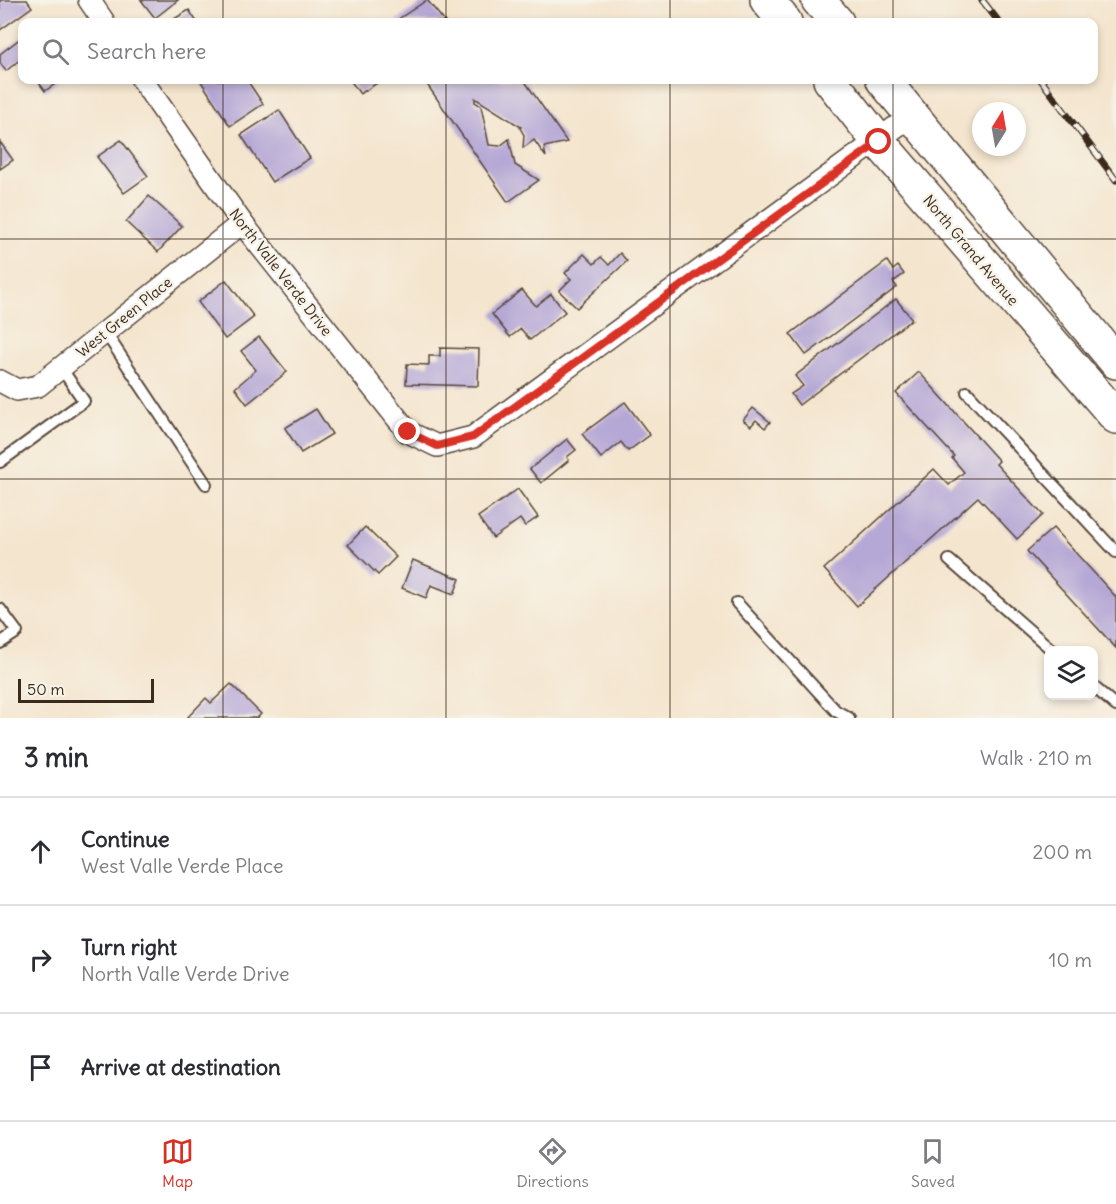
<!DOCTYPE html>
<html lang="en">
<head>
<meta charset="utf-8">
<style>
  :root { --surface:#fff; --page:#f7f7f7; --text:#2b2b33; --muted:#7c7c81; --line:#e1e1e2; --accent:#d93025 }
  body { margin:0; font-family:Delius,sans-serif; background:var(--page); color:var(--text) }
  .controls { position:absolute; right:18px; bottom:18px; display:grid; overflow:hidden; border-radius:12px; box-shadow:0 3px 9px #0003 }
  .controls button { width:54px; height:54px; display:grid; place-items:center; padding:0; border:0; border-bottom:2px solid var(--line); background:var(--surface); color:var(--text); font:30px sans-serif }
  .compass { position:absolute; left:972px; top:102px; width:54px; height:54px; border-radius:50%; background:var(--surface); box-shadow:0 3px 9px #0003; rotate:11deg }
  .scale { position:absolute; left:18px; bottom:15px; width:136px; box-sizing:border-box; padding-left:6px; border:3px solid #3b2a1e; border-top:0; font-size:16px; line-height:21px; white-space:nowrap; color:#3b2a1e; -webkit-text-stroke:4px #f7f3e8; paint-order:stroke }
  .stop { position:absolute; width:18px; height:18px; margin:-14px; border:4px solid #d93025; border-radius:50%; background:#fff }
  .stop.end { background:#d93025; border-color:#fff; box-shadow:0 2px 6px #0008 }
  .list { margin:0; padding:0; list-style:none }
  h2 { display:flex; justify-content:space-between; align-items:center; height:78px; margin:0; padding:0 24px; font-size:26px }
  h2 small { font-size:20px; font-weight:400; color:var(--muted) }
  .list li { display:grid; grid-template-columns:39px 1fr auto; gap:18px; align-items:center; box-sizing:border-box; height:108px; padding:0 24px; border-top:2px solid var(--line) }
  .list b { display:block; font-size:22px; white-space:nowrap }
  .list p { margin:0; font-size:20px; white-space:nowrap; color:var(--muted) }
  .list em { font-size:20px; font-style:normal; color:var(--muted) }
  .icon { flex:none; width:33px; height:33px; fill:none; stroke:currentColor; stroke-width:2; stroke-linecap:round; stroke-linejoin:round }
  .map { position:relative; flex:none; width:1116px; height:718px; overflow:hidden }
  .search { position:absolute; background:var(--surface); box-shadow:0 3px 9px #0003; left:18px; right:18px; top:18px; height:66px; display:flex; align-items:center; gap:15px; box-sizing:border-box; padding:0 21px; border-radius:12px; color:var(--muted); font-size:22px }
  .sheet { height:402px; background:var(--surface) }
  nav { display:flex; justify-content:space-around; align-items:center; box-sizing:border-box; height:84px; border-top:2px solid var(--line); background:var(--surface); font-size:16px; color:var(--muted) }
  nav a { display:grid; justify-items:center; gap:3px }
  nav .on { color:var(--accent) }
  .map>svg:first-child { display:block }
  .building { fill:#b6a8d6 }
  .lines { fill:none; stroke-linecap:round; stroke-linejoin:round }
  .service-casing { stroke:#574638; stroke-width:14 }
  .minor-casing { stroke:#574638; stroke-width:24 }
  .primary-casing { stroke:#574638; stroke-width:36 }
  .service { stroke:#fff; stroke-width:10 }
  .minor { stroke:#fff; stroke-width:21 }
  .primary { stroke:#fff; stroke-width:33 }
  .rail-casing { stroke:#3b2a1e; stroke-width:7 }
  .rail { stroke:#f7f3e8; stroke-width:4.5; stroke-dasharray:14; stroke-linecap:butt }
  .route { stroke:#d93025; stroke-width:8 }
  .grid { fill:none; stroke:#3b2a1e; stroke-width:1.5; stroke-opacity:0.55 }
  .labels { text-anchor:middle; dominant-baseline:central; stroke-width:5; stroke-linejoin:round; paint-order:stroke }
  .street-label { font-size:15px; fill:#3b2a1e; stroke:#f7f3e8 }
</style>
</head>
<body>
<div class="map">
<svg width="1116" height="718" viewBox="0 0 1116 718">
  <rect width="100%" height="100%" fill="#f7f3e8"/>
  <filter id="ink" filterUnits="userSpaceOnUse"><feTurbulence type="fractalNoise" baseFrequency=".0167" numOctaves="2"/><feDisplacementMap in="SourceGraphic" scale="12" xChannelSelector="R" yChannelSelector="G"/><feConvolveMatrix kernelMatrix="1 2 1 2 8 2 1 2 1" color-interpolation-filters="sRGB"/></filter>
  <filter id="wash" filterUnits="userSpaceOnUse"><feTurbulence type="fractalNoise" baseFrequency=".008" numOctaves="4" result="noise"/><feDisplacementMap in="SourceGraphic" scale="24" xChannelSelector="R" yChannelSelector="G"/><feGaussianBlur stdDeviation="1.35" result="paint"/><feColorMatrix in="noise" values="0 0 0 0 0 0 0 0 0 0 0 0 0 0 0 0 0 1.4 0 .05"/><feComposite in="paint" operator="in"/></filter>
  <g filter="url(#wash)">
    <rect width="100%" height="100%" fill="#f4e5ce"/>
    <g id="blocks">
      <g class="building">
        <polygon points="0,0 27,0 32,7 0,30"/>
        <polygon points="141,0 178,0 155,18"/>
        <polygon points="427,0 445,22 394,22"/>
        <polygon points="189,10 197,22 169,22"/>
        <polygon points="22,37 22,58 6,71 0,63 0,54"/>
        <polygon points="37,80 61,80 45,91"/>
        <polygon points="200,80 247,80 263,104 230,126"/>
        <polygon points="350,80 382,80 360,94"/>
        <polygon points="424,80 524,80 567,142 544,147 546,157 534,140 523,148 524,135 520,128 521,127 475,98 475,102 481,106 489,145 500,146 509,139 515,165 539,180 508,202"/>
        <polygon points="279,110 310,158 272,182 241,135"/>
        <polygon points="121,140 148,176 124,193 97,157"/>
        <polygon points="0,142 13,160 0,169"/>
        <polygon points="149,196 182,226 158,252 126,222"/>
        <polygon points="620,253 627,261 577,308 559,291 571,279 565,273 584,254 594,264 601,257 609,265"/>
        <polygon points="887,261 893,270 898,266 904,274 893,282 897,287 806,355 790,334"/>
        <polygon points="226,280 254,317 225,339 198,302"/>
        <polygon points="522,290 536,306 551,294 565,312 530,340 521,329 510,337 492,314"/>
        <polygon points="896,299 912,319 799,405 791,394 803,386 795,376"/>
        <polygon points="259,337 287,372 247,404 235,388 256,370 241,351"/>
        <polygon points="440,348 479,349 478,386 406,384 407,364 429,365 429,356 440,356"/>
        <polygon points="919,372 999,461 996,464 1043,515 1017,539 978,497 857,606 824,569 934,469 949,485 964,472 952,458 954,456 896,393"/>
        <polygon points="625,402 650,435 628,451 621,442 601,458 582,434"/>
        <polygon points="753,408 770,422 765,428 756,420 751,426 743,420"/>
        <polygon points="316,409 332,434 301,453 285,428"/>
        <polygon points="567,439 576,450 567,457 569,460 541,483 530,469"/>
        <polygon points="518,489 538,517 525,526 520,519 493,538 478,517"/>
        <polygon points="365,527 396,557 378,575 348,545"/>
        <polygon points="1053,528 1116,597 1116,648 1027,551"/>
        <polygon points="413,560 460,579 454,594 431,585 426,598 402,588"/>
        <polygon points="231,684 261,714 257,718 187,718 206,698 211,703"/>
      </g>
    </g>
  </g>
  <g filter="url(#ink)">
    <use href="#blocks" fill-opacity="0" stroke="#574638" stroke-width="1.5"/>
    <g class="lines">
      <g class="service-casing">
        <g id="service">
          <polyline points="105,332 206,484"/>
          <polyline points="967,392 1116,552"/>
          <polyline points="0,462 84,401 61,368"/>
          <polyline points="949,560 1052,650"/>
          <polyline points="737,603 836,711 849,718"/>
          <polyline points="0,609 17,632 0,643"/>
          <polyline points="1094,687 1116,706"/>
        </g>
      </g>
      <g class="minor-casing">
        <g id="minor">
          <polyline points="89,0 104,22"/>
          <polyline points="142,80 242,223 408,432 437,446 473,437 912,115"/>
          <polyline points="0,381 17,390 38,386 242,223"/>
        </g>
      </g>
      <g class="primary-casing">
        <g id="primary">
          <polyline points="767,0 785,22"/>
          <polyline points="818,0 837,22"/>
          <polyline points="830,80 879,142 1116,417"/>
          <polyline points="883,80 1116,362"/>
        </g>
      </g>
      <use href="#service" class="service"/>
      <use href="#minor" class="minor"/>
      <use href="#primary" class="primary"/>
      <g class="rail-casing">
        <g id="rail">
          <polyline points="982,0 999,22"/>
          <polyline points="1041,80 1116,180"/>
        </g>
      </g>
      <use href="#rail" class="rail"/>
    </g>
  </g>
  <g class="lines" filter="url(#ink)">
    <polyline class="route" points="408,432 437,446 473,437 879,142"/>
  </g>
  <path class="grid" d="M 223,0 L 223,22M 446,0 L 446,22M 670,0 L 670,22M 893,0 L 893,22M 223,80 L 223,718M 446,80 L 446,718M 670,80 L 670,718M 893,80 L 893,718M 0,239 L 1116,239M 0,479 L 1116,479"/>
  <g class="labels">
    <g class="street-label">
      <text transform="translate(971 250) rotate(50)">North Grand Avenue</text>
      <text transform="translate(281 272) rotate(52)">North Valle Verde Drive</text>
      <text transform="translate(124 317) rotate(-39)">West Green Place</text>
    </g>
  </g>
</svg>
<div class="controls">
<button><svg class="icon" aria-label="layers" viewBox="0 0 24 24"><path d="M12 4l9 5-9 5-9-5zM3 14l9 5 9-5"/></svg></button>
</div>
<svg class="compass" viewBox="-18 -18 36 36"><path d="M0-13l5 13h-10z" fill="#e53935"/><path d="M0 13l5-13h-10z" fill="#7c7c81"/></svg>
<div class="scale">50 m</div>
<div class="stop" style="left:879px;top:142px"></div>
<div class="stop end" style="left:408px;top:432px"></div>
<div class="search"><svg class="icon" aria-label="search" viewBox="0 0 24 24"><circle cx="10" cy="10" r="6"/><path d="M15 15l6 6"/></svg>Search here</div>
</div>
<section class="sheet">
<h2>3 min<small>Walk · 210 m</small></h2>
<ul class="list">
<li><svg class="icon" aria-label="ahead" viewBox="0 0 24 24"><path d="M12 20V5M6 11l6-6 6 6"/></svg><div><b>Continue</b><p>West Valle Verde Place</p></div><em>200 m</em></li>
<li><svg class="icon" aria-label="right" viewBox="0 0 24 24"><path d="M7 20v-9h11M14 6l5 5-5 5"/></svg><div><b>Turn right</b><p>North Valle Verde Drive</p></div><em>10 m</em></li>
<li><svg class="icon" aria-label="arrive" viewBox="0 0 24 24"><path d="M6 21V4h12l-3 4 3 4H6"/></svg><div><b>Arrive at destination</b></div></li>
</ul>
</section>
<nav>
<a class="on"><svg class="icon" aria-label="map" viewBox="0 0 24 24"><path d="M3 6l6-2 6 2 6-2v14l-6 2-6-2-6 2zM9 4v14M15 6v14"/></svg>Map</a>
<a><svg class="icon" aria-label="directions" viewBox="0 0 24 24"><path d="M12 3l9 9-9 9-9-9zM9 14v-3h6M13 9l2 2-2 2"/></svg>Directions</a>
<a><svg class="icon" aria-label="saved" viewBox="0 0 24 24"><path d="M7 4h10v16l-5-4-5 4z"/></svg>Saved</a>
</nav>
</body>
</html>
